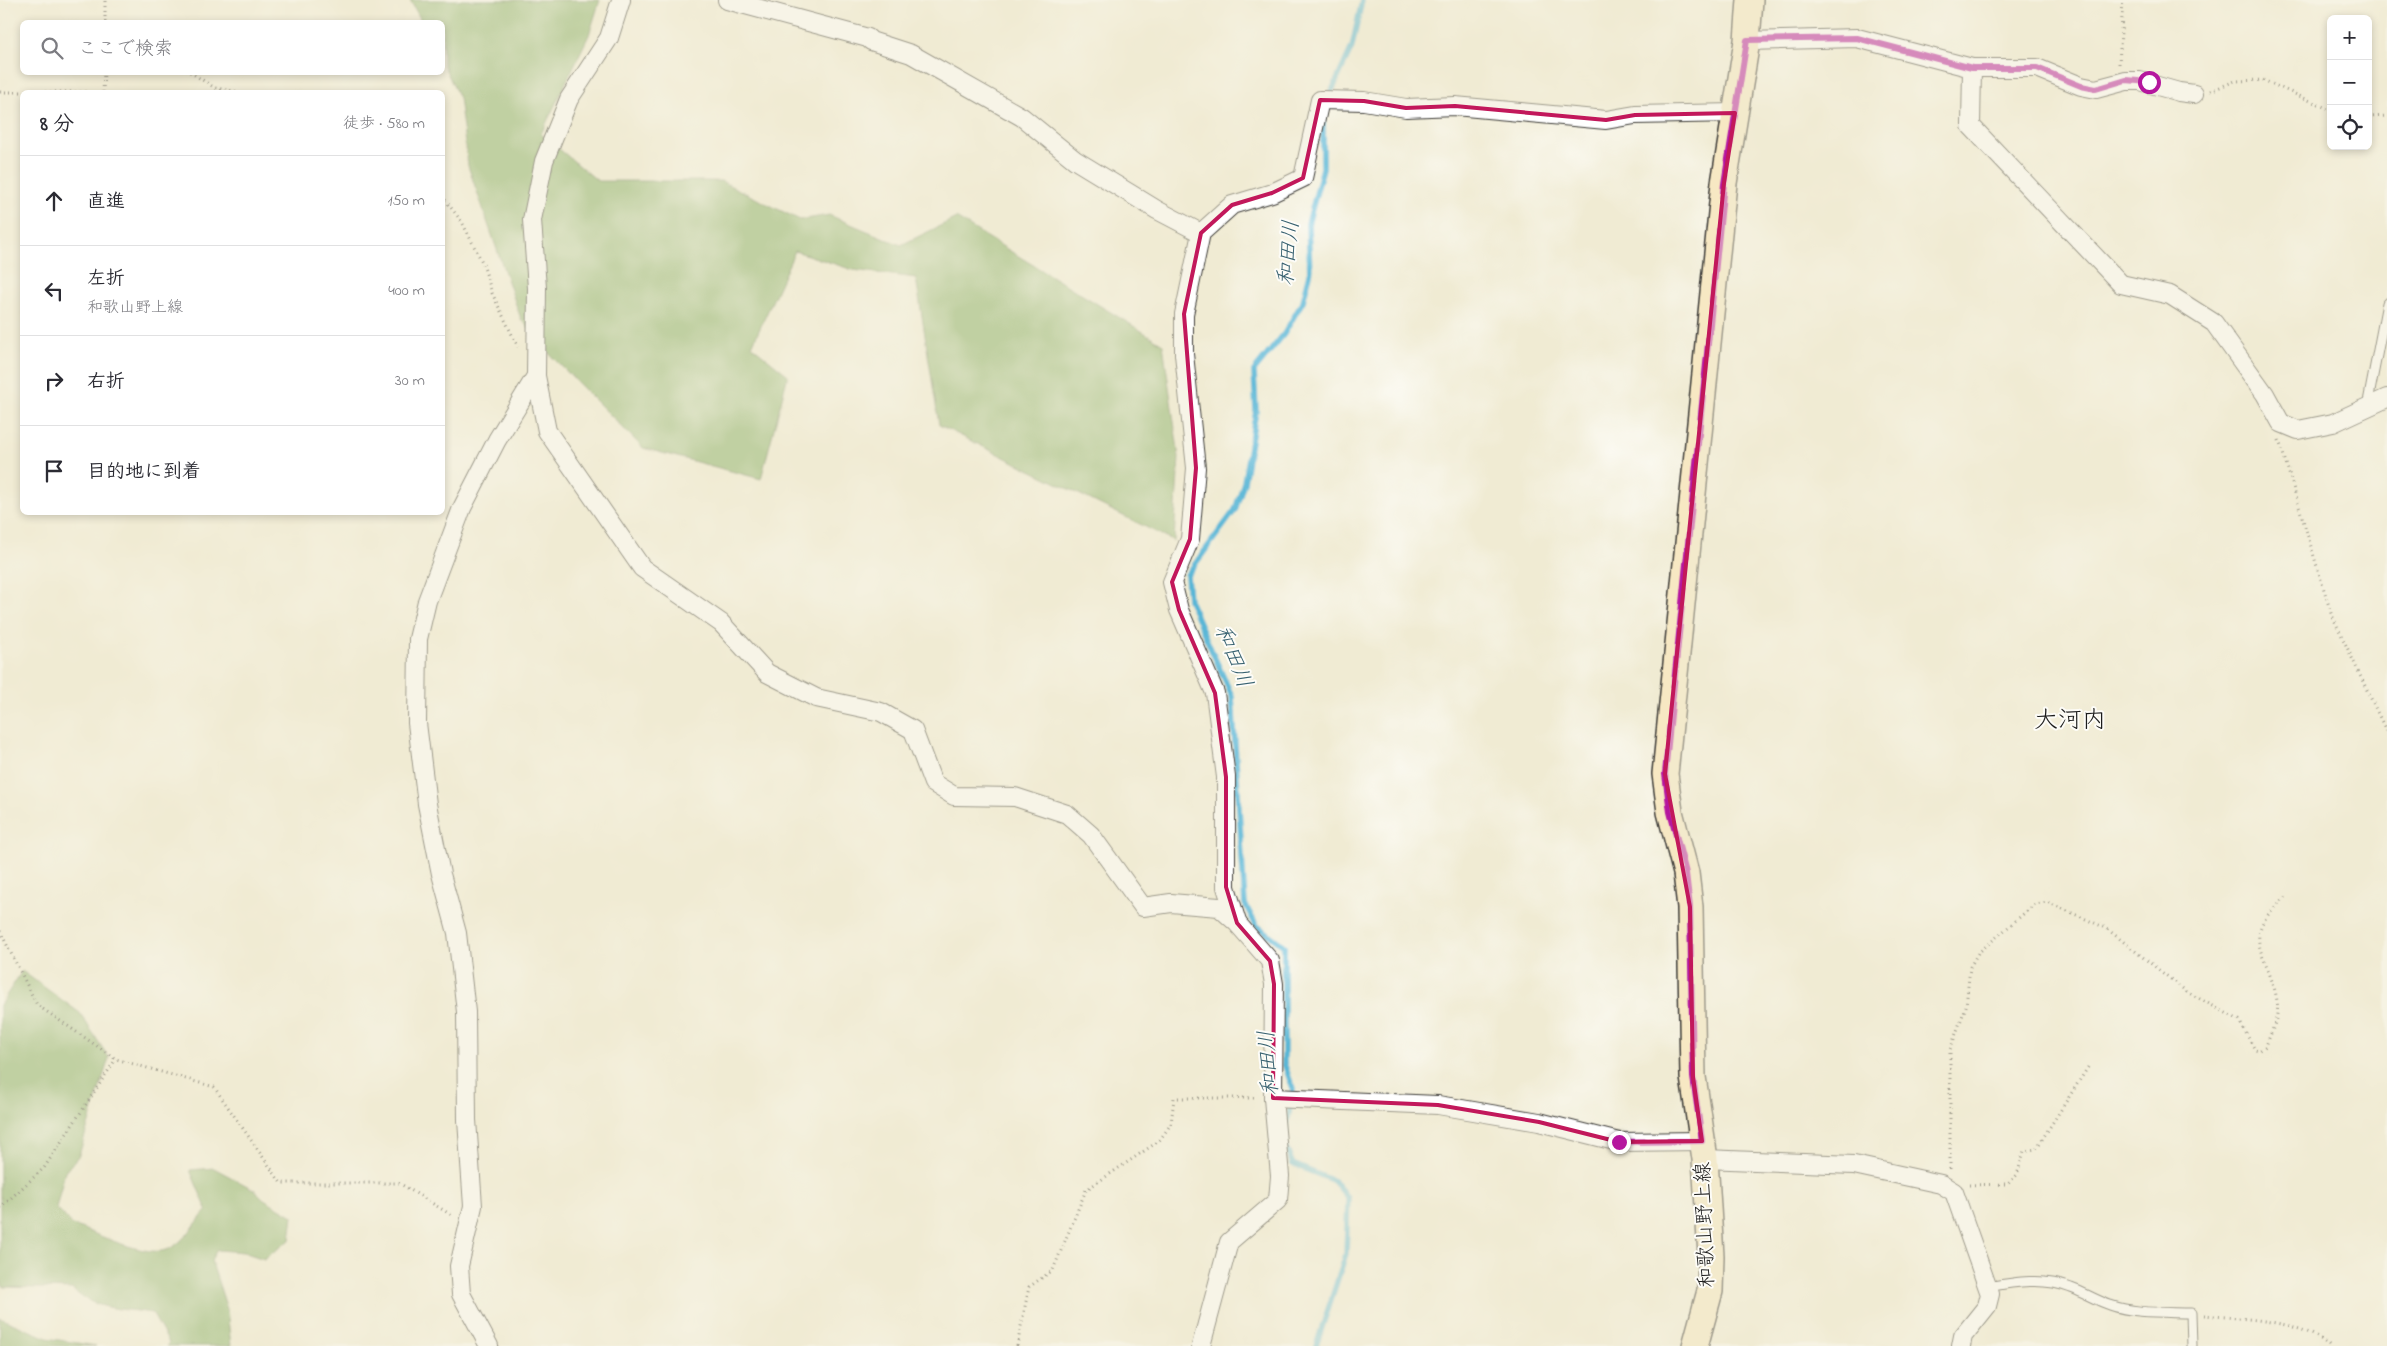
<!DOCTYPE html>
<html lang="ja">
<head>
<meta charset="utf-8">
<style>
  :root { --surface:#fff; --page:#f7f7f7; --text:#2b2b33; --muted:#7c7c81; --line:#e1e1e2 }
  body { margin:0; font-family:"Indie Flower","Klee One",sans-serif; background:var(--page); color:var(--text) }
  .controls { position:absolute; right:15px; top:15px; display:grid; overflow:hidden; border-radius:8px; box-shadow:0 2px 8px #0003 }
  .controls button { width:45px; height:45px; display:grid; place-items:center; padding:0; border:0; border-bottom:1px solid var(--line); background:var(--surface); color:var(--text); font:25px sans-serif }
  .stop { position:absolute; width:15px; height:15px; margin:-11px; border:4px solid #b5179e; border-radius:50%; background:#fff }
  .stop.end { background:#b5179e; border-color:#fff; box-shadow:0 1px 5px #0008 }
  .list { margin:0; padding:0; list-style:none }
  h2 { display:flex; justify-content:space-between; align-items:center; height:65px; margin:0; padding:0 20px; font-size:21px }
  h2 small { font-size:16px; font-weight:400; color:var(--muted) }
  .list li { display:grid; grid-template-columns:32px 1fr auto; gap:15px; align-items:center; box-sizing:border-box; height:90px; padding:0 20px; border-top:1px solid var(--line) }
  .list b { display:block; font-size:19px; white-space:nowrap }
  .list p { margin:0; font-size:16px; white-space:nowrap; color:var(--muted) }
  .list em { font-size:16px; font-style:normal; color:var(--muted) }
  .icon { flex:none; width:28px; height:28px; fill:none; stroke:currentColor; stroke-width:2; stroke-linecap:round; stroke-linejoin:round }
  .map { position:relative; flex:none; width:2387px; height:1346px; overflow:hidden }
  .search { position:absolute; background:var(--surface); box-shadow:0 2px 8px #0003; left:20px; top:20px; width:425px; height:55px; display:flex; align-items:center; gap:12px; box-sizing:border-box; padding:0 18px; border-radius:8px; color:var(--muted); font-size:19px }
  .panel { position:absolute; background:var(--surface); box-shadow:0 2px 8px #0003; left:20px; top:90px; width:425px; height:425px; border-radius:8px }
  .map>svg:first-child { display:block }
  .forest { fill:#86af66; stroke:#516641 }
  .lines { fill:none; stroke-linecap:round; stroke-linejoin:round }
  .stream { stroke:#58b6d6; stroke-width:5.5 }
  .service-casing { stroke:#3c3b37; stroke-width:11 }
  .minor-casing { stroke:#3c3b37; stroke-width:20 }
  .secondary-casing { stroke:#3c3b37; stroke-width:28 }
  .path { stroke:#3c3b37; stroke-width:3; stroke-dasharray:1 4; stroke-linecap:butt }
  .service { stroke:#fff; stroke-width:9 }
  .minor { stroke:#fff; stroke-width:18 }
  .secondary { stroke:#f7e8c3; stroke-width:25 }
  .route { stroke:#b5179e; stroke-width:6 }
  .marked { fill:none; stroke:#c2185b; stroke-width:4; stroke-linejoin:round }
  .labels { text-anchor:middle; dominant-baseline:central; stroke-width:4; stroke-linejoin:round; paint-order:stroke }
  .street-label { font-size:21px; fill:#1c1c1c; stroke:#fdfcf7 }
  .water-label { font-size:22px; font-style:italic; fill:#376170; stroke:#fdfcf7 }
  .quarter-label { font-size:24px; fill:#1c1c1c; stroke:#fdfcf7 }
</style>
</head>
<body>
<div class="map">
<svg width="2387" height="1346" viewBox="0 0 2387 1346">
  <rect width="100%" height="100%" fill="#fdfcf7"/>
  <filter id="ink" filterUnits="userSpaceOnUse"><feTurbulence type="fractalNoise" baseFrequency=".02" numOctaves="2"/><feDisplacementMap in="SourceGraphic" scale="10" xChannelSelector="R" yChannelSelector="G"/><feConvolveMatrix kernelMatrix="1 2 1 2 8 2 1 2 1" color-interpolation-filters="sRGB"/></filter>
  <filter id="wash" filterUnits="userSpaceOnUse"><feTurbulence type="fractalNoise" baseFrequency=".0096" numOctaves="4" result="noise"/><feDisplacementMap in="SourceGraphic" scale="20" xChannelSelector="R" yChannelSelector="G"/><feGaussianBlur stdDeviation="1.12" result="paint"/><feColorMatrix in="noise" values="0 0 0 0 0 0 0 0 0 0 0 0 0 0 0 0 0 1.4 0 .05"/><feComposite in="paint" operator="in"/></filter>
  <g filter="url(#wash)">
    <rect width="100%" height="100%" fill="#f0ebd3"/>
    <g class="forest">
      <polygon points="410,0 600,0 589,35 541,134 598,181 721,181 800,220 829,215 901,245 956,218 1163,344 1179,457 1174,541 939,425 916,278 853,270 795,251 752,346 788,375 761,479 643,448 553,358 521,319 468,166 459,98 443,64 442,22 422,22"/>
      <path d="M 22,971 L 80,1013 L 109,1058 L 79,1155 L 65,1172 L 56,1208 L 73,1225 C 95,1233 147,1259 169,1249 C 184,1242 196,1222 207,1210 L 190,1170 L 214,1168 L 255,1190 L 264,1199 L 293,1216 L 290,1240 L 264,1259 L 243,1252 L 217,1250 L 211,1260 L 227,1309 L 231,1346 L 166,1346 L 169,1343 L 152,1313 C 122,1308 95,1311 72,1289 L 3,1287 L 0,1277 L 0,1005 Z"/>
      <polygon points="0,1318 47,1338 96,1346 0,1346"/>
    </g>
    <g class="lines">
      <g class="stream">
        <polyline points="1329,97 1352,47 1362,0"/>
        <polyline points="1316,1346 1346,1254 1348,1198 1334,1181 1293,1164 1284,1144 1293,1089 1284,1063 1284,946 1256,925 1245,904 1232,696 1189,600 1187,575 1235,510 1244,482 1256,411 1254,371 1284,334 1303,301 1310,274 1308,224 1323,168 1323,123"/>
      </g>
    </g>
  </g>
  <g filter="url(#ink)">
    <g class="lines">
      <g class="service-casing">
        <g id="service">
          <polyline points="2367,407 2387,303"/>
          <path d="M 1987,1287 C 2015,1282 2044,1277 2071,1288 C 2085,1293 2097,1301 2110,1305 C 2135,1314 2165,1312 2191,1313 L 2192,1346"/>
        </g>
      </g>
      <g class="minor-casing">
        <g id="minor">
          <polyline points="621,0 609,38 569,99 544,161 532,220 537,288 536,376 547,431 642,568 721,623 767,673 816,698 881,712 913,730 933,783 954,796 1015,797 1067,814 1091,835 1143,907 1171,903 1219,907 1237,923 1270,961 1274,984 1273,1098 1280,1176 1278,1200 1229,1242 1201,1346"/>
          <polyline points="727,0 868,38 871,41 911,54 1022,117 1075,160 1157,210 1201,233"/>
          <polyline points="1747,41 1857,38 1972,68 2037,68 2081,86 2096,89 2126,81 2140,81 2179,92 2194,94"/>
          <polyline points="1972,68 1971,126 2121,284 2170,295 2214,323 2265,394 2281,423 2298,430 2333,423 2387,398"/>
          <polyline points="1237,922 1226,887 1226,777 1215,693 1179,610 1172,582 1190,539 1196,468 1184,354 1184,314 1201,233 1232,205 1272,193 1303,178 1320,100 1364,101 1406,108 1455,106 1606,120 1635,115 1735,113"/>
          <polyline points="1273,1098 1438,1105 1539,1122 1619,1142 1702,1141"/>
          <polyline points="1705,1159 1854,1165 1941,1184 1954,1192 1990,1294 1987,1306 1963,1336 1961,1346"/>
          <polyline points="489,1346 461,1294 459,1266 473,1206 467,1120 466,1012 457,933 441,874 427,804 417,723 418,639 427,601 462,508 497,440 536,376"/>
        </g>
      </g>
      <g class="secondary-casing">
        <polyline id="secondary" points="1695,1346 1710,1291 1711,1256 1705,1159 1693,1077 1690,907 1686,873 1670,812 1665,774 1724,183 1747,41 1750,0"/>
      </g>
      <g class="path">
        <polyline points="105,22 105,0"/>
        <polyline points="2119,64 2123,0"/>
        <polyline points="190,72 215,88 240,92"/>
        <polyline points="2210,91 2235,81 2263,80 2331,110"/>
        <polyline points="0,92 90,92"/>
        <polyline points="103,92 104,72"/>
        <polyline points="2368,117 2387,116"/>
        <polyline points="442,196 462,222 483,264 492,293 518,347"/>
        <polyline points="2279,440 2331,613 2387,733"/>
        <polyline points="0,931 37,1005 116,1059 214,1087 281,1183 399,1183 453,1216"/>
        <path d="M 1950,1169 L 1950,1050 L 1966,1006 L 1970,967 L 1978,953 L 2035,904 L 2047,902 L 2106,928 L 2187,992 L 2239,1020 L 2255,1050 L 2259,1051 L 2266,1046 C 2271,1032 2280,1016 2277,1001 C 2270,954 2235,939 2286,897"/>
        <polyline points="1969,1185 2008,1184 2017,1175 2024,1151 2036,1149 2090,1064"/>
        <polyline points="0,1208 44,1168 116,1059"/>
        <path d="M 2204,1315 C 2240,1319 2302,1319 2329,1346"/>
        <polyline points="1017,1346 1029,1287 1053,1270 1086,1190 1159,1141 1171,1124 1174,1098 1255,1098"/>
      </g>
      <use href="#service" class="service"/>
      <use href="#minor" class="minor"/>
      <use href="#secondary" class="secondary"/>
    </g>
  </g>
  <g class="lines" filter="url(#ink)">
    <polyline class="route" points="1619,1142 1702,1141 1693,1077 1690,907 1686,873 1670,812 1665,774 1724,184 1747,40 1857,38 1972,68 2037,68 2081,86 2096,89 2126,80 2149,82"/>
  </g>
  <path d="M0 0H2387V1346H0ZM 1320,100 L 1364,101 L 1406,108 L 1455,106 L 1606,120 L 1635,115 L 1735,113 L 1724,183 L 1665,774 L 1690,907 L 1693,1077 L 1702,1141 L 1619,1142 L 1539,1122 L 1438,1105 L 1273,1098 L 1274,984 L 1270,961 L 1237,923 L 1226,887 L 1226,777 L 1215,693 L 1179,610 L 1172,582 L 1190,539 L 1196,468 L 1184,314 L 1201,233 L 1232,205 L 1272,193 L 1303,178 Z" fill="#f0ebd3" fill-opacity=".55" fill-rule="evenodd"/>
  <path class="marked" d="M 1320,100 L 1364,101 L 1406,108 L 1455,106 L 1606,120 L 1635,115 L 1735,113 L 1724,183 L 1665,774 L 1690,907 L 1693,1077 L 1702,1141 L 1619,1142 L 1539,1122 L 1438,1105 L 1273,1098 L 1274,984 L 1270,961 L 1237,923 L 1226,887 L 1226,777 L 1215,693 L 1179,610 L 1172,582 L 1190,539 L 1196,468 L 1184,314 L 1201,233 L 1232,205 L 1272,193 L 1303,178 Z"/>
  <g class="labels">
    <g class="street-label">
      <text transform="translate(1706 1225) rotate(-92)">和歌山野上線</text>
    </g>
    <g class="water-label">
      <text transform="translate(1290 253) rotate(-85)">和田川</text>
      <text transform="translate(1232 657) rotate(68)">和田川</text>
      <text transform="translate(1270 1063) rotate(-94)">和田川</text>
    </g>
    <g class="quarter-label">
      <text x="2070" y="721">大河内</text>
    </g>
  </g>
</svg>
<div class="controls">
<button>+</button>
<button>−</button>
<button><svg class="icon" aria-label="locate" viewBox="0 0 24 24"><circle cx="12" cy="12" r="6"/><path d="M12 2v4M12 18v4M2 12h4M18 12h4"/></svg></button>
</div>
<div class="stop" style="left:2149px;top:82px"></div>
<div class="stop end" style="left:1619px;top:1142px"></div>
<div class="search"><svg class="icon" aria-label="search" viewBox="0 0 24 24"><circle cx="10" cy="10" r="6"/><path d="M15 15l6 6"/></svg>ここで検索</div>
<section class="panel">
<h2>8 分<small>徒歩 · 580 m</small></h2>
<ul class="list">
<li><svg class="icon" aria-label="ahead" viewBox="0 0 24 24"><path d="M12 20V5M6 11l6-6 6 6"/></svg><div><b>直進</b></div><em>150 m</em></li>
<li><svg class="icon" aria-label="left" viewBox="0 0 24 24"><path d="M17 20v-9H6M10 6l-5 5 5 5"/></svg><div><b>左折</b><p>和歌山野上線</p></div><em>400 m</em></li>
<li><svg class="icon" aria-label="right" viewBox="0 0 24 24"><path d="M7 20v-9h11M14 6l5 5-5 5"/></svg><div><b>右折</b></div><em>30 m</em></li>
<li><svg class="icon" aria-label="arrive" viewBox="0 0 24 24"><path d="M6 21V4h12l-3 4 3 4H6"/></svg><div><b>目的地に到着</b></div></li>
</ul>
</section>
</div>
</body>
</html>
